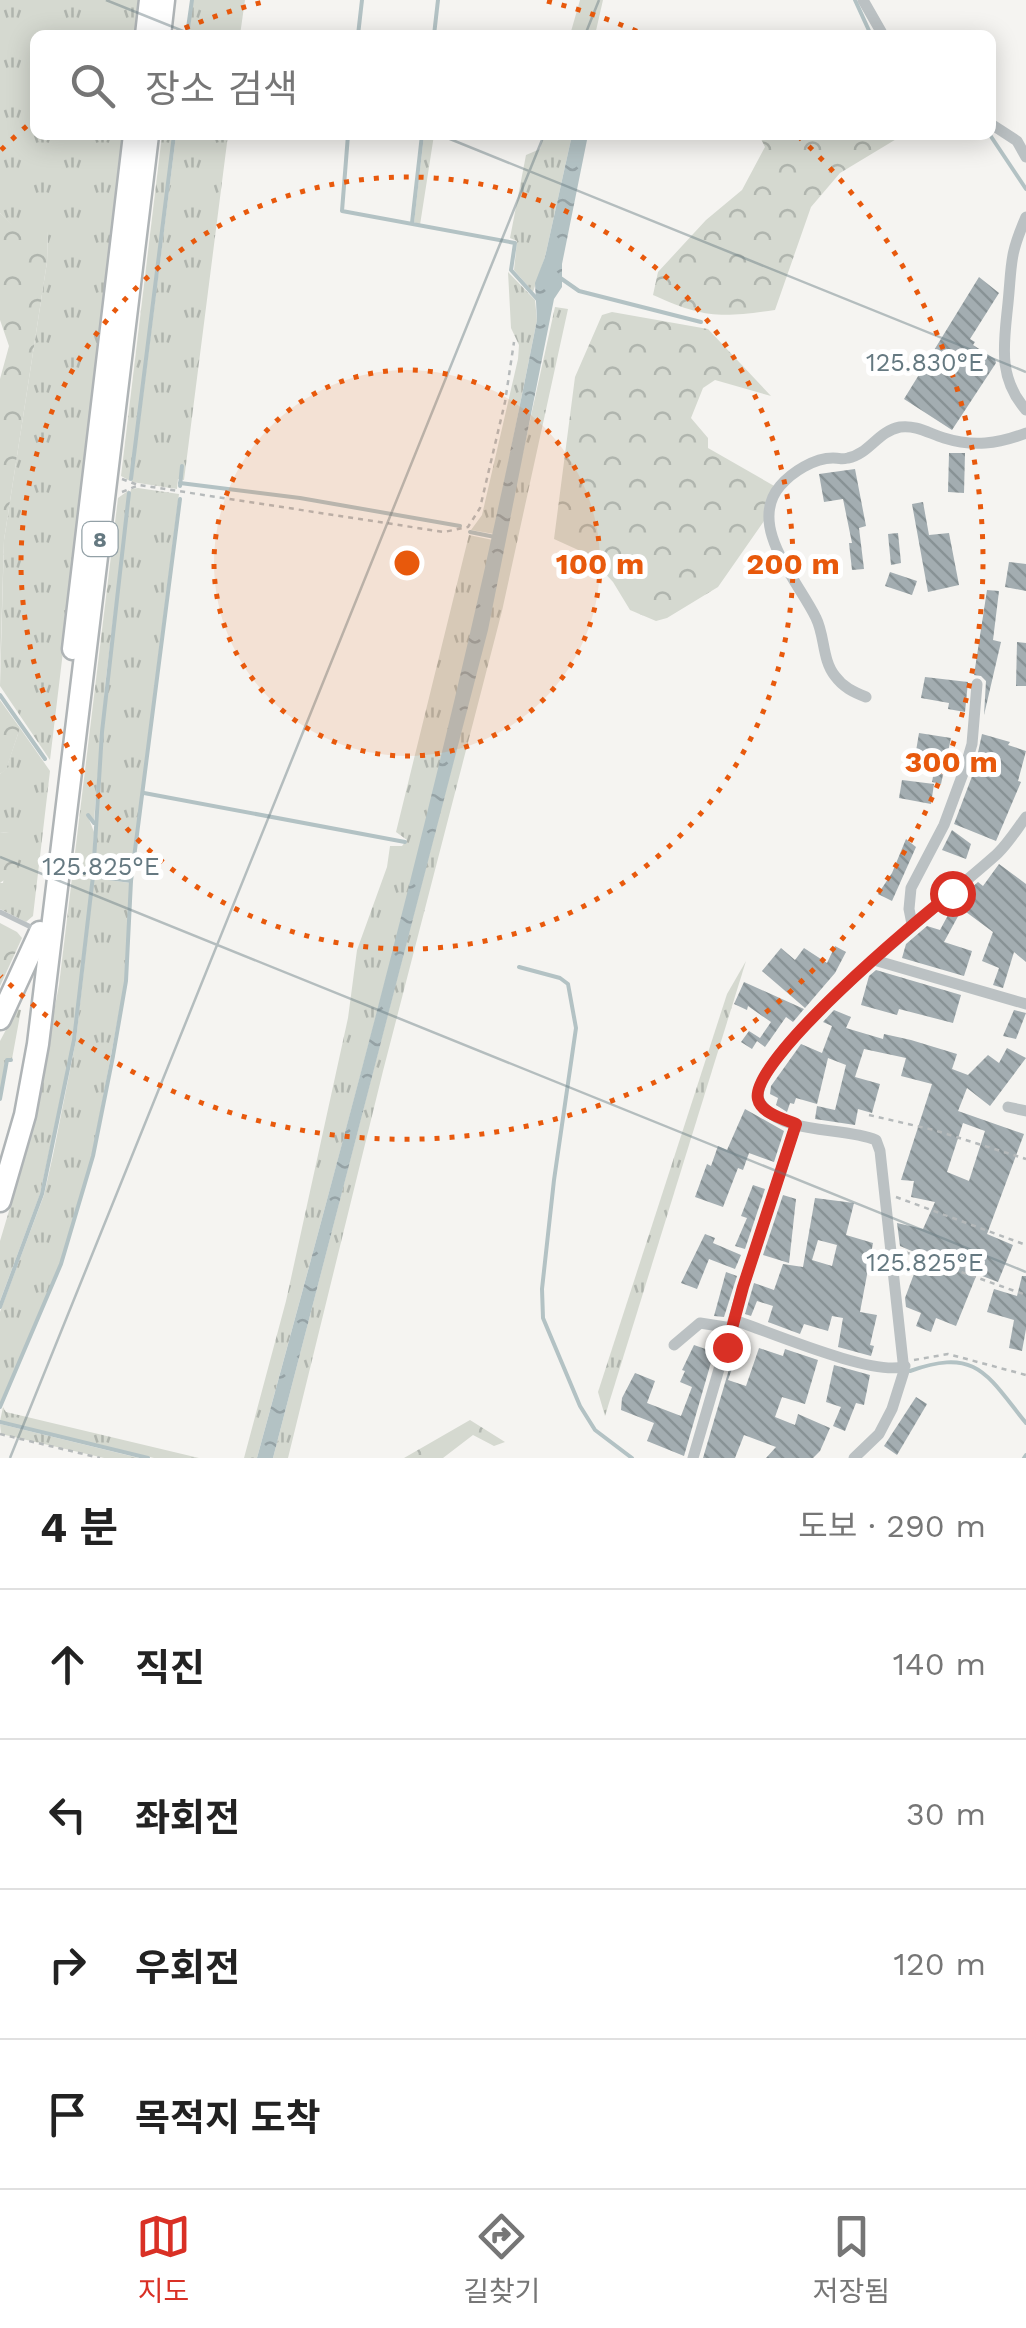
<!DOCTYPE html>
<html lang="ko">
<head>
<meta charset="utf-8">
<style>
  :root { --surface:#fff; --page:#f6f6f6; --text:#222; --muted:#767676; --line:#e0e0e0; --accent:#d93025 }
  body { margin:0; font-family:"Work Sans","Noto Sans KR",sans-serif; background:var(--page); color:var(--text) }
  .stop { position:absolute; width:30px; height:30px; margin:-22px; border:8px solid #d93025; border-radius:50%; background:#fff }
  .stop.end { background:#d93025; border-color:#fff; box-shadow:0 2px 10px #0008 }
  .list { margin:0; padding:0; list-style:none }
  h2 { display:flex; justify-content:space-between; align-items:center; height:130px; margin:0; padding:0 40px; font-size:42px }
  h2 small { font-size:32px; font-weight:400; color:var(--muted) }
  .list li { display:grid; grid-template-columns:65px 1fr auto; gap:30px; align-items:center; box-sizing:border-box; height:150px; padding:0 40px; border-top:2px solid var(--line) }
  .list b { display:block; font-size:38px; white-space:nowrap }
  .list em { font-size:32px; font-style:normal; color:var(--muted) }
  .icon { flex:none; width:55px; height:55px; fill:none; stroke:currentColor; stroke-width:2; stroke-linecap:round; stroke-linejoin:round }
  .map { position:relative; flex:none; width:1026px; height:1458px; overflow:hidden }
  .search { position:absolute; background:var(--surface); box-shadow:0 5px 25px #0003; left:30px; right:30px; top:30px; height:110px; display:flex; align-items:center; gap:25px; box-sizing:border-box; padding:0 35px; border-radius:15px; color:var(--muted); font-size:38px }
  .sheet { height:730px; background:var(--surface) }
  nav { display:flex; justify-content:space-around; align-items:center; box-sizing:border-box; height:140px; border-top:2px solid var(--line); background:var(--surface); font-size:28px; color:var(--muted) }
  nav a { display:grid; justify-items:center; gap:5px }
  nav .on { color:var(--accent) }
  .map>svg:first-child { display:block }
  .grass { fill:url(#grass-tufts) }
  .forest { fill:url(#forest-crowns) }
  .water { fill:url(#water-ripples) }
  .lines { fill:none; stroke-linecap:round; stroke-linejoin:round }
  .stream { stroke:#b3c2c4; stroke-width:4 }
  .building { fill:url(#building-back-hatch); fill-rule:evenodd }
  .motorway-casing { stroke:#afb4b6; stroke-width:25 }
  .path { stroke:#b6babb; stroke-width:2.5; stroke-dasharray:5 5; stroke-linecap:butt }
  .service { stroke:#bbc1c3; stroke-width:5 }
  .minor { stroke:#bbc1c3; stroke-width:11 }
  .motorway { stroke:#fff; stroke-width:20 }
  .route { stroke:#d93025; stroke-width:12 }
  .ticks { fill:none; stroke:#657981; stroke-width:2.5; stroke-opacity:0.45 }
  .ring { fill:none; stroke:#e8590c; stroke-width:5; stroke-dasharray:5 10 }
  .labels { text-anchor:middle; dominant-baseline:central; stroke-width:10; stroke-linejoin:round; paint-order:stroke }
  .shield { fill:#fff; stroke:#93a1a7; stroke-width:2.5 }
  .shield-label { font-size:22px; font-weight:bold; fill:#657981 }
  .ticks-label { font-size:25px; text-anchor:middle; fill:#657981; stroke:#fff; stroke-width:10; stroke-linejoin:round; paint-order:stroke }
  .centre { fill:#e8590c; stroke:#fff; stroke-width:5 }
  .ring-label { font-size:30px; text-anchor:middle; font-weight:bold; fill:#e8590c; stroke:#fff; stroke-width:10; stroke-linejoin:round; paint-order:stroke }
</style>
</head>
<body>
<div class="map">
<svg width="1026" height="1458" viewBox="0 0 1026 1458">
  <defs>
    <pattern id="grass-tufts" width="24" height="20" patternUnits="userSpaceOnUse" patternTransform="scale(2.5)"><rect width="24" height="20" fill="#d5d9d0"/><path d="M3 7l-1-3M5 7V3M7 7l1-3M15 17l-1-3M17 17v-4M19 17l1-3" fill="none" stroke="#b0b5ae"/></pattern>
    <pattern id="forest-crowns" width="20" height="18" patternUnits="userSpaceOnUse" patternTransform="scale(2.5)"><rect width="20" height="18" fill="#d5d9d0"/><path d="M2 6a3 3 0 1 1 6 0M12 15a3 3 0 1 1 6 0" fill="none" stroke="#b0b5ae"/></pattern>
    <pattern id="water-ripples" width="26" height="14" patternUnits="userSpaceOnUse" patternTransform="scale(2.5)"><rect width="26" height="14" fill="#b3c2c4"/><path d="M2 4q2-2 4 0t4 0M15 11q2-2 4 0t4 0" fill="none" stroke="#95a2a5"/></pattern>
    <pattern id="building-back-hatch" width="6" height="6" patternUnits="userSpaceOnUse" patternTransform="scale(2.5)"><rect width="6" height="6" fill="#a3adb1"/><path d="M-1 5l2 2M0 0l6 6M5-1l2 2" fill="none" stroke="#889295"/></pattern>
  </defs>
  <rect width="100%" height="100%" fill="#f5f4f1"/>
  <g class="grass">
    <polygon points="0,0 141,0 137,35 35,35 35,135 125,135 50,760 0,686 4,540 47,262 48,232 17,231 0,213"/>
    <polygon points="193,0 245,0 240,35 189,35"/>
    <polygon points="580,0 603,0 595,35 570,35"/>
    <polygon points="162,135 173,135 130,481 121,476"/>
    <polygon points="176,135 228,135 184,480 178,479 177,489 132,482"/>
    <polygon points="424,135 434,135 420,225 414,222"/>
    <polygon points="544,135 572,135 545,257 533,292 514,270 517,241 510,238 526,155 540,149"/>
    <polygon points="508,272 535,300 537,320 494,534 471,530 482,515 518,359 519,345 511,328"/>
    <polygon points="555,307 568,309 502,611 383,1071 288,1458 273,1458 463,724"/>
    <path d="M 138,488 L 179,494 L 130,880 L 94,874 L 93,869 C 104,743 109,615 131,489 Z"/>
    <polygon points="129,490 106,678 94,821 87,814 94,832 92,876 73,1040 40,1194 0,1301 0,1241 29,1144 59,985 118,498"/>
    <path d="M 469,535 L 493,540 C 424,848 340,1153 257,1458 L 244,1458 L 286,1301 L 348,1018 L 357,950 L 387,867 L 390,846 L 402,846 L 407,840 L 396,832 Z"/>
    <polygon points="20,728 50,771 33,916 26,922 0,909 0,883 3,883 9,833 0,832 0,774 6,769"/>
    <polygon points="94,878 130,883 130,888 125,981 92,1156 61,1264 0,1406 0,1312 44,1195 53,1155 76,1040"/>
    <polygon points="746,961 605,1416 598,1392 727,994"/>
    <polygon points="17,1009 21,1010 12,1059 7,1059 0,1092 0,1041"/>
    <polygon points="3,1407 6,1412 199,1458 154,1458 0,1421"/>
    <polygon points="0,1424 139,1458 104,1458 1,1434"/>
  </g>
  <g class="forest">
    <path d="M 759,135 L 903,135 L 840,173 L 811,207 L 775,310 C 719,318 704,318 653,295 L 658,272 L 706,220 L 742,190 L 765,147 Z"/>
    <polygon points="0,213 17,230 48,231 47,262 4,540 0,670 0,379 9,346 0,320"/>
    <polygon points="612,312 708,329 771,396 715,380 703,388 691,418 708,438 708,448 776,487 766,518 718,587 667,618 656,621 630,610 613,582 587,554 554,539 575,377 602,315"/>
    <polygon points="0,700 20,728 6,770 0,774"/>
    <polygon points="0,832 9,833 20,848 16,871 0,883"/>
    <polygon points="0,923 17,932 22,938 0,986"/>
    <polygon points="470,1420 505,1442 494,1446 473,1435 443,1458 404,1458"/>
  </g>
  <path class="water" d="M 572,135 L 588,135 L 562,264 L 562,287 L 554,299 L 488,630 L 273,1458 L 257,1458 C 360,1081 462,704 537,320 L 535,283 L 545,257 Z"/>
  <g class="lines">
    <g class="stream">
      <polyline points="855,0 871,35"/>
      <polyline points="187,35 192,0"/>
      <polyline points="358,35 362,0"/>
      <polyline points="434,35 438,0"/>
      <polyline points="348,135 342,211 515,243 511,270 538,300"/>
      <polyline points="990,135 1026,189"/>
      <polyline points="412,223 422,135"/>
      <polyline points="559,277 579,291 701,322"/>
      <polyline points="131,479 174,135"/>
      <polyline points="180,483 300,498 460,526"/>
      <polyline points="180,486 182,466"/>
      <polyline points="470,532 495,537"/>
      <polyline points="0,695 45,759"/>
      <polyline points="144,793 405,842"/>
      <polyline points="88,815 94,823"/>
      <polyline points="93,876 131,881"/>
      <polyline points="519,967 560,978 568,984 576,1028 554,1180 542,1289 543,1318 580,1406 595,1430 632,1458"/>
      <polyline points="0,1099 7,1060 11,1060"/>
      <polyline points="0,1307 42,1194 74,1040 93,876 102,732 129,493"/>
      <path d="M 910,1371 C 977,1347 987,1375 1026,1423"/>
      <polyline points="0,1407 61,1264 93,1156 113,1056 126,981 131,881 180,499"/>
      <polyline points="0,1422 148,1458"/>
      <polyline points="1024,1458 1026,1455"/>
    </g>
  </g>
  <g class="building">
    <polygon points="979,277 999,293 970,339 975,342 973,345 995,359 996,363 952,430 904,399"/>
    <polygon points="949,453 965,453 964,493 948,492"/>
    <polygon points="855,469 866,526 859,528 864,569 852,570 849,543 852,543 843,499 824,502 819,474"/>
    <polygon points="923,502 929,535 949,533 959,585 928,592 912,504"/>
    <polygon points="898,533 901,563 891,565 888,534"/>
    <polygon points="1009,562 1026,564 1026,591 1005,587"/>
    <polygon points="890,572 917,581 912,595 885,586"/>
    <polygon points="987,590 999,591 993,640 1001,642 984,715 986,681 981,676 974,675"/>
    <polygon points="1017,642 1026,643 1026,686 1016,686"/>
    <polygon points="925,677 968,682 965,712 948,709 949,703 921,698"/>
    <polygon points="919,733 951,738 941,784 932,782 936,761 915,757"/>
    <polygon points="982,734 1010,742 1008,745 1026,751 1018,781 1021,782 996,841 954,824 974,771"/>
    <polygon points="902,780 934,784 931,804 899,798"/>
    <polygon points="952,830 971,844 966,859 942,850"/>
    <polygon points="906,839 916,847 892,901 878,894 892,873"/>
    <polygon points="999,864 1026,884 1026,962 1014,952 1003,988 993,985 999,968 982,961 993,932 962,909 944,942 972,951 964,976 902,958 906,944 927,926 940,930 955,902 978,882 983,886"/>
    <polygon points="835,946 846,952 835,973 805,1008 762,971 781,948 795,960 804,948 827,963"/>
    <polygon points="876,970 961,995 953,1023 899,1009 897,1015 861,1005 869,976"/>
    <polygon points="744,982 804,1009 793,1022 786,1017 765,1047 757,1041 752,1049 741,1042 749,1031 760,1038 771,1022 748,1006 747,1010 734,1004"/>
    <path d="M 834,1010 L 851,1017 L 846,1028 L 883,1039 L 884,1034 L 911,1040 L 957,1054 L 952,1069 L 968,1075 L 988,1055 L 999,1063 L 1007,1048 L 1026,1058 L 990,1106 L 967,1088 L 958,1111 L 1024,1134 L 987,1234 L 1013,1245 L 998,1282 L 977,1274 L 956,1326 L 936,1318 L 931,1332 L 916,1326 L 921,1313 L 906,1307 L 905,1298 L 921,1255 L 900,1246 L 897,1223 L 923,1229 L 935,1202 L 911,1197 L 914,1181 L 901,1180 L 932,1084 L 901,1076 L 906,1058 L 864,1049 L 855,1077 L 880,1084 L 872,1113 L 858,1109 L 855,1125 L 815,1119 L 817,1106 L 835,1110 L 846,1065 L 828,1058 L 817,1104 L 796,1098 L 794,1104 L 790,1103 L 787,1112 L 776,1105 L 778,1098 L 770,1094 L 771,1086 L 801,1044 L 822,1053 L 832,1026 L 823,1022 ZM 963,1123 L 985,1131 L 969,1181 L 947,1172 Z"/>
    <polygon points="1014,1010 1026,1013 1016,1039 1003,1036"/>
    <polygon points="745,1109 784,1131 774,1162 749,1153 743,1170 738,1168 723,1207 695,1197 707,1164 711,1166 718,1146 727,1150"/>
    <polygon points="753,1185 765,1189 745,1249 735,1246 747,1218 741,1216"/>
    <polygon points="783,1195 796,1199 789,1263 763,1255"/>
    <path d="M 815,1198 L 854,1203 L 846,1235 L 873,1243 L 860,1312 L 877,1315 L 870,1345 L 874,1346 L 871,1356 L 838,1347 L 843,1318 L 832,1316 L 828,1331 L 804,1324 L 800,1334 L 768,1322 L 773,1306 L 757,1301 L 751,1316 L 745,1314 L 754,1283 L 774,1290 L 783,1264 L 803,1267 ZM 818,1240 L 837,1245 L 832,1266 L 812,1260 Z"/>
    <polygon points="705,1234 715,1238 713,1243 741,1255 735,1269 709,1259 697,1289 681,1283"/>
    <polygon points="726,1272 737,1276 724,1317 714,1316"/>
    <polygon points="1022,1276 1026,1276 1026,1329 1022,1351 1009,1348 1014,1320 987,1312 994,1289 1017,1296"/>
    <polygon points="694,1345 714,1352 684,1456 647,1441 654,1423 621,1410 622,1398 635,1373 655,1381 647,1403 681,1416 692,1387 680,1382 685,1371 682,1370"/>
    <polygon points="759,1348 783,1356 785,1349 818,1360 805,1404 782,1397 775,1417 795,1425 798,1414 830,1428 820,1451 813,1458 766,1458 776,1447 744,1435 735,1458 703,1458 732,1359 735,1360 728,1380 746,1386"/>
    <polygon points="834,1365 870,1375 864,1405 856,1403 845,1431 833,1426 841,1407 826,1402"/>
    <polygon points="916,1397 927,1404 897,1455 884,1446"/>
  </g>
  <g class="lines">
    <g class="motorway-casing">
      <g id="motorway">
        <polyline points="146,35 150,0"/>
        <polyline points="160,35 164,0"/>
        <polyline points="73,649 134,135"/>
        <polyline points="0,1019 40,932"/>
        <polyline points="0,1201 25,1115 38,1044 148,135"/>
      </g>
    </g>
    <g class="path">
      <polyline points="122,479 138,485"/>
      <polyline points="122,492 139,485 444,532 468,527 480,508 505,402 514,342"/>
      <polyline points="869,1115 934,1130 1026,1159"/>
      <polyline points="896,1197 1026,1245"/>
      <polyline points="905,1252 1026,1295"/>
      <polyline points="914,1360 948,1354 1026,1375"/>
      <polyline points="0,1434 100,1458"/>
    </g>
    <polyline class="service" points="0,912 37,930"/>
    <g class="minor">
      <polyline points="863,0 883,35"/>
      <polyline points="991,124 1017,141 1026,157"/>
      <path d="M 1026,217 C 1009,256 1012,263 1008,303 C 1004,343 997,377 1026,410"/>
      <path d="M 866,697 C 853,692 843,687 835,676 C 822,660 825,636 816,618 C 799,582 746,526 780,486 C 792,472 814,458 833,458 C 843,458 839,460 848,458 C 869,454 878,431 900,427 C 917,425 928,433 944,438 C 973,447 998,444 1026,433"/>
      <polyline points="912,924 909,909 911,888 944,825 965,768 972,744 977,684"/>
      <polyline points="874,960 1026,1004"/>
      <polyline points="1008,1107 1026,1111"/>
      <path d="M 734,1320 C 767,1331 877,1378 905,1366"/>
      <polyline points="674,1345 700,1323 732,1328"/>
      <polyline points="693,1458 743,1287 796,1124"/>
      <path d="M 854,1458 L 879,1434 L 892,1409 L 904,1371 L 880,1151 L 876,1140 C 843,1126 784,1136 761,1104 C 731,1065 966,884 998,853 C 1009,842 1017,829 1026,817"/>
    </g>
    <use href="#motorway" class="motorway"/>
  </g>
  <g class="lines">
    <path class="route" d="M 727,1347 L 743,1287 L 796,1124 C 784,1119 761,1113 758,1099 C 748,1062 919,918 952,893"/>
  </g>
  <path class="ticks" d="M 106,0 L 193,35M 585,35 L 599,0M 440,135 L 1026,372M 0,857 L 1026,1272M 10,1458 L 544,135"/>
  <circle cx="407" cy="563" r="193" fill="#e8590c" fill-opacity=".12"/>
  <g class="ring">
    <circle cx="407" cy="563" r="193"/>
    <circle cx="407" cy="563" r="386"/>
    <path d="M1 150A579 579 0 0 1 35 119M171 34A579 579 0 0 1 267 1M547 1A579 579 0 0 1 643 34M798 136A579 579 0 1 1 1 976"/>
  </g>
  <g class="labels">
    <rect class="shield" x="82.5" y="522" width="35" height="34" rx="8"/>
    <g class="shield-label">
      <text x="100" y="539">8</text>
    </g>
  </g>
  <g class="ticks-label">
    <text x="925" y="371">125.830°E</text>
    <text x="101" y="875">125.825°E</text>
    <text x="925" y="1271">125.825°E</text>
  </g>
  <circle cx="407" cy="563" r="15" class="centre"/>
  <g class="ring-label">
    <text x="600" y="574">100 m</text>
    <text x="793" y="574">200 m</text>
    <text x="951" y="772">300 m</text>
  </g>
</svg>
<div class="stop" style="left:952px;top:893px"></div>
<div class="stop end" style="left:727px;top:1347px"></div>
<div class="search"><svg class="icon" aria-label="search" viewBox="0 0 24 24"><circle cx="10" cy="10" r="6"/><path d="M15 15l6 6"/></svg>장소 검색</div>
</div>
<section class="sheet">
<h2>4 분<small>도보 · 290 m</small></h2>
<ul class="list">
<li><svg class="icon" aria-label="ahead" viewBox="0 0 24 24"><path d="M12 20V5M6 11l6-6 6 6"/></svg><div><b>직진</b></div><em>140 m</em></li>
<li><svg class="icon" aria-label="left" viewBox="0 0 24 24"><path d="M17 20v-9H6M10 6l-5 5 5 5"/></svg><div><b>좌회전</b></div><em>30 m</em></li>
<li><svg class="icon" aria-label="right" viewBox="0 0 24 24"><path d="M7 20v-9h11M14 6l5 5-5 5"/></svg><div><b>우회전</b></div><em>120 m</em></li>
<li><svg class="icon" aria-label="arrive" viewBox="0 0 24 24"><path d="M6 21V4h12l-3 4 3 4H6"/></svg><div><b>목적지 도착</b></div></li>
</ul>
</section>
<nav>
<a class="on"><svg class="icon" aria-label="map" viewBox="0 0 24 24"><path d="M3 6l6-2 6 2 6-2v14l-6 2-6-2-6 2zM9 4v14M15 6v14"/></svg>지도</a>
<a><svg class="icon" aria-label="directions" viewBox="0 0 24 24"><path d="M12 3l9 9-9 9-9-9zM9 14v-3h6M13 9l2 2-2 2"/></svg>길찾기</a>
<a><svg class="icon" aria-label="saved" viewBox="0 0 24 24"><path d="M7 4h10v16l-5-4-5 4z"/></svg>저장됨</a>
</nav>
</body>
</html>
